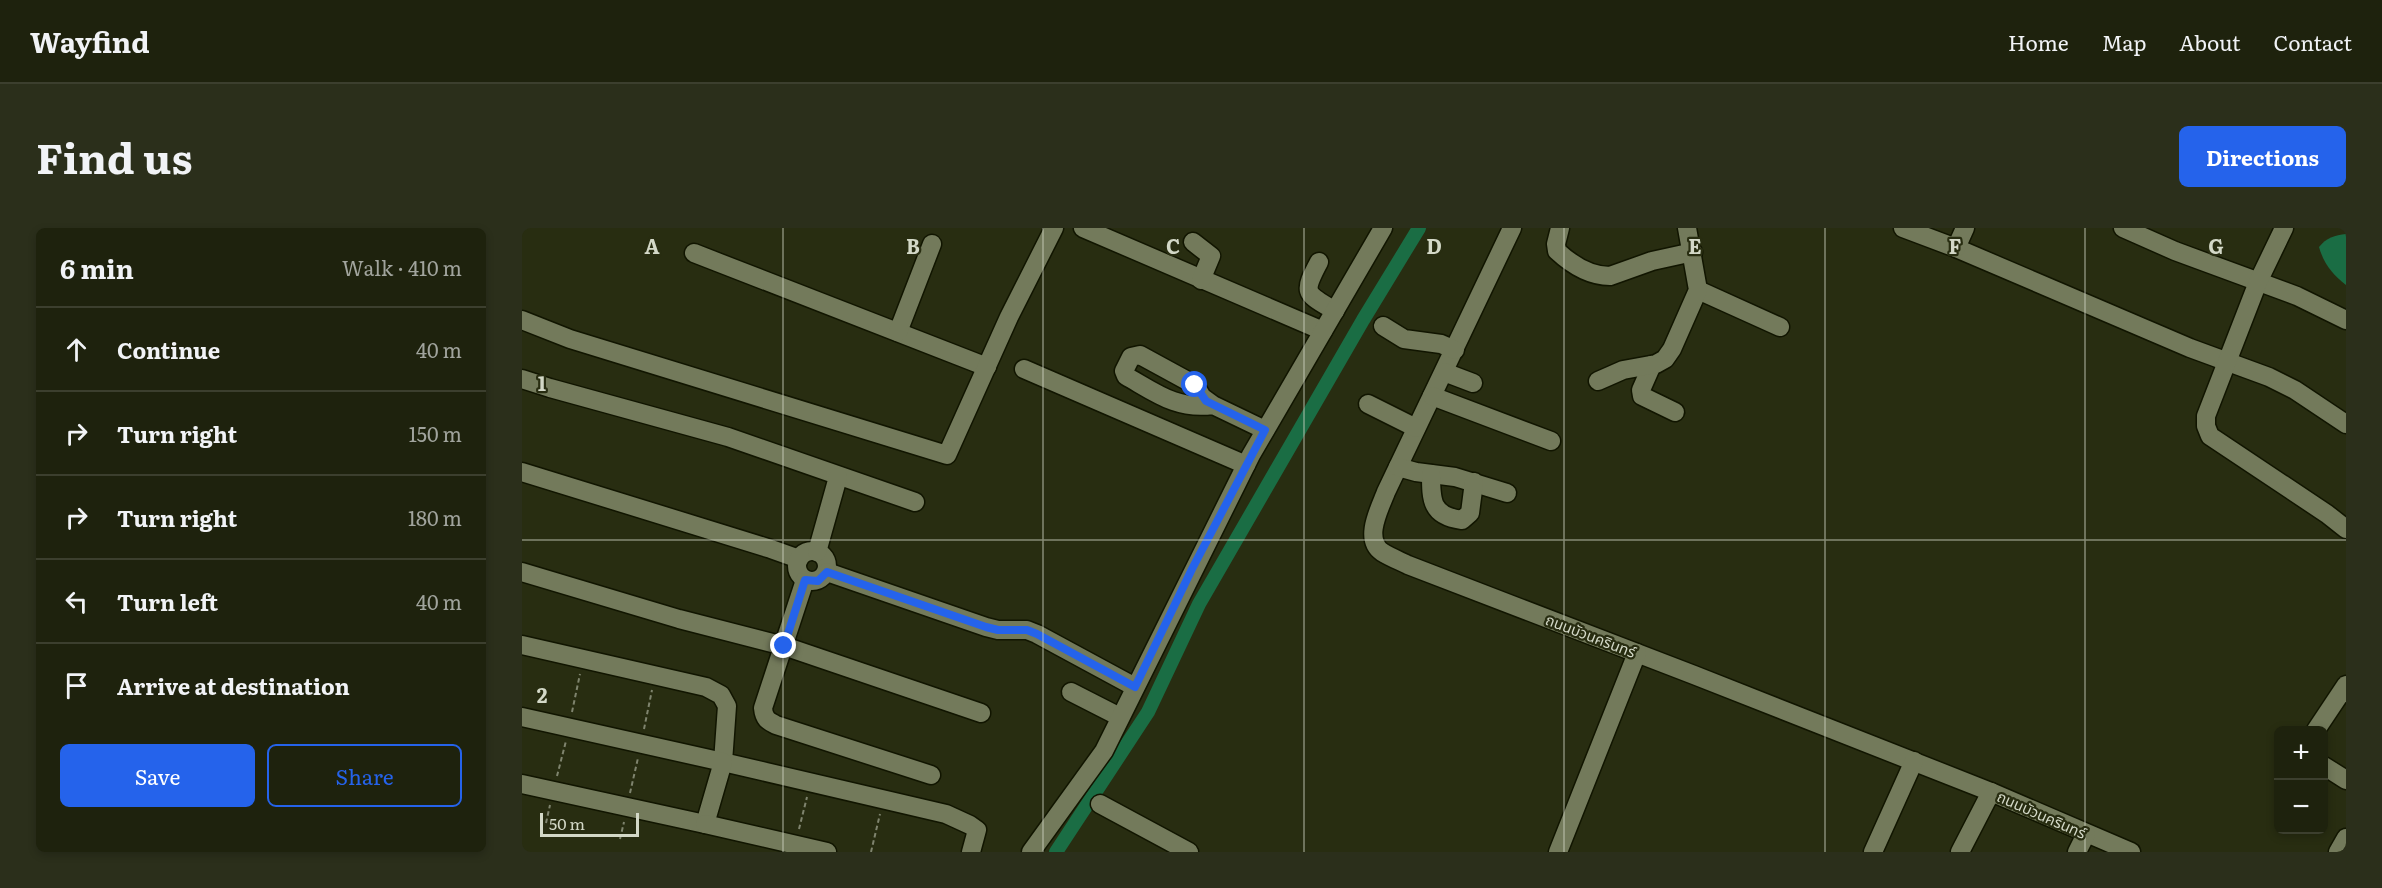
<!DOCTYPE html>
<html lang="en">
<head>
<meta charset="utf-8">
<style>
  :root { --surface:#1e220d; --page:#2b2f1b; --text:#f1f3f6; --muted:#a1a49d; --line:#3c3f2e; --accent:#2563eb }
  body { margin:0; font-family:Literata,"Noto Sans Thai",serif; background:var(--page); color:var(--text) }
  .controls { position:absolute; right:18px; bottom:18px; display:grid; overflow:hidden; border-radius:9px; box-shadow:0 3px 9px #0003 }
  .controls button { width:54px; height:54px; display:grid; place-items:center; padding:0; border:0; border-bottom:2px solid var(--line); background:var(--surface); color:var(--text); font:30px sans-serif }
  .scale { position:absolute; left:18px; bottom:15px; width:99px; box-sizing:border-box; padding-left:6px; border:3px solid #d3d8c7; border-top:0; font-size:16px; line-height:21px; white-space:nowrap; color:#d3d8c7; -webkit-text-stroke:4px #282d11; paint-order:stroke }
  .stop { position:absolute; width:18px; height:18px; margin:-14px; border:4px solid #2563eb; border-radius:50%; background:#fff }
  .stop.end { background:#2563eb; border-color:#fff; box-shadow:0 2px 6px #0008 }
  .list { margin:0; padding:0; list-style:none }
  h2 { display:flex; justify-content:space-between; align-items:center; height:78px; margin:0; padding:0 24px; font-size:26px }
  h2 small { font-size:20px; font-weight:400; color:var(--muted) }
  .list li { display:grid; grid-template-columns:39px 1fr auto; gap:18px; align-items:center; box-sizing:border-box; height:84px; padding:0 24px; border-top:2px solid var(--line) }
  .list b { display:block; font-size:22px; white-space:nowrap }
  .list em { font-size:20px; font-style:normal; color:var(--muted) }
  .actions { display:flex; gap:12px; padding:18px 24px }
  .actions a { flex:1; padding:14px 0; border:2px solid var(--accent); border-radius:9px; text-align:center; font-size:21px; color:var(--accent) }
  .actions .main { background:var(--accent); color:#fff }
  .icon { flex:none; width:33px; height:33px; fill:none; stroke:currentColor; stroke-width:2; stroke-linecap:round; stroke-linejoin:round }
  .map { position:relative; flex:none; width:1824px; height:624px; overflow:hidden; border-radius:9px }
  header { display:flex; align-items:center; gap:36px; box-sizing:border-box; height:84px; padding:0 30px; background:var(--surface); border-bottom:2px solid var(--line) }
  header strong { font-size:28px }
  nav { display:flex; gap:33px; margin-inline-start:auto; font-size:21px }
  .intro { display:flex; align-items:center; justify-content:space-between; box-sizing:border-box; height:144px; padding:0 36px }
  h1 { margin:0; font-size:42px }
  .button { padding:15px 27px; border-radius:9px; background:var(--accent); color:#fff; font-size:21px; font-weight:700 }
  main { display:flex; gap:36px; padding:0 36px }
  aside { flex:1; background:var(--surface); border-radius:9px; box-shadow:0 3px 9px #0003 }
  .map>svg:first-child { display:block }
  .water { fill:#1a6d44 }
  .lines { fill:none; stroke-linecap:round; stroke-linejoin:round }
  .canal { stroke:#1a6d44; stroke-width:14 }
  .minor-casing { stroke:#111500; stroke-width:21 }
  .path { stroke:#7f846e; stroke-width:2; stroke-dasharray:4.5 3; stroke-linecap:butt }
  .minor { stroke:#737a5b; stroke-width:18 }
  .route { stroke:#2563eb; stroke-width:8 }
  .grid { fill:none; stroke:#d3d8c7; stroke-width:1.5; stroke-opacity:0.55 }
  .labels { text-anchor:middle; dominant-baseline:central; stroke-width:4.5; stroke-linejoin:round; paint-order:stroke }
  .street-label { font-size:15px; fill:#d3d8c7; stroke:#282d11 }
  .grid-label { font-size:20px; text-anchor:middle; font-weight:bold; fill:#d3d8c7; stroke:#282d11; stroke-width:4.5; stroke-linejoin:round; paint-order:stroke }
</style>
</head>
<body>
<header>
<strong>Wayfind</strong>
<nav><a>Home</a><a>Map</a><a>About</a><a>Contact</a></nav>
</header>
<div class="intro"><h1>Find us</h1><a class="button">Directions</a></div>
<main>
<aside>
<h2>6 min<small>Walk · 410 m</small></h2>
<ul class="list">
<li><svg class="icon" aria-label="ahead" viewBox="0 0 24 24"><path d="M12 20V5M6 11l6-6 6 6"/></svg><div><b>Continue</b></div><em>40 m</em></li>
<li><svg class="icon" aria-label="right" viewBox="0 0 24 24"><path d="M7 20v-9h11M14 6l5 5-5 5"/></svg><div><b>Turn right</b></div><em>150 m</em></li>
<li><svg class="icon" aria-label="right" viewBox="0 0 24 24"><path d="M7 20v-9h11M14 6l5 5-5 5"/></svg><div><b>Turn right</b></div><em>180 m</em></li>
<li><svg class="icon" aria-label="left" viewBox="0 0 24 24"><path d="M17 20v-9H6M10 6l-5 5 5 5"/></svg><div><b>Turn left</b></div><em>40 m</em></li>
<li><svg class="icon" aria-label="arrive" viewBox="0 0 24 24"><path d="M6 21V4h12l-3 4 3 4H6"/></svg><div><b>Arrive at destination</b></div></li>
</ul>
<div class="actions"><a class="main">Save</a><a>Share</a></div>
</aside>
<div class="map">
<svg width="1824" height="624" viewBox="0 0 1824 624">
  <rect width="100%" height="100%" fill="#282d11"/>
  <path class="water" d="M 1824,6 L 1824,57 C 1810,46 1802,36 1797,19 C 1804,10 1813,7 1824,6 Z"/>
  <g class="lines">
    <polyline class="canal" points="534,624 626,484 677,376 841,92 897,0"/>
    <g class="minor-casing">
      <g id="minor">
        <polyline points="561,0 801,103"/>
        <path d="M 990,0 L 864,264 C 858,280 841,311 860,324 C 868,329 878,333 886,337 L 1172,447 L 1469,564 L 1609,624"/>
        <path d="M 1038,0 L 1034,16 L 1035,23 C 1050,37 1068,48 1088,48 L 1130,33 L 1171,24"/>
        <polyline points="1381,0 1434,20 1668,120 1747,149 1773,162 1824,196"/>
        <polyline points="1601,0 1653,23 1775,68 1824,92"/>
        <polyline points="1762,0 1736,54 1684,188 1684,198 1688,208 1805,286 1824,301"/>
        <polyline points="671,14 689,28 679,52"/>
        <polyline points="1434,20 1443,0"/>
        <polyline points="172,25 465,139"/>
        <path d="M 797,34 C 780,66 783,65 813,83"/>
        <polyline points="1176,62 1258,99"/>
        <polyline points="0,92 48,111 425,227 487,89 532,0"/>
        <polyline points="861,98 882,111 919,116 933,122"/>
        <polyline points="376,104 410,16"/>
        <polyline points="1130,137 1119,162 1120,168 1153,184"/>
        <polyline points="502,141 724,237"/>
        <polyline points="922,144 951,155"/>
        <polyline points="0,151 28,160 206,209 393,274"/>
        <polyline points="1076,153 1101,142 1134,136 1143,131 1150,121 1176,62 1165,0"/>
        <polyline points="910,168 1029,213"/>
        <polyline points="846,176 894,200"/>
        <path d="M 691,177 C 655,182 634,165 604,148 L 602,143 L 609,129 L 618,127 L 673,157 L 680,169 L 691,177 L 743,202"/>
        <polyline points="876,239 894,244 933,249 985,265"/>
        <polyline points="0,244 249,321 277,331"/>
        <path d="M 909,246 C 909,272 909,288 940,292 L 948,285 L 952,254"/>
        <circle cx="290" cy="338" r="15"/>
        <polyline points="295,324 316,249"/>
        <polyline points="0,344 157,391 262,418 459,485"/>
        <polyline points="305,344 464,399 476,402 505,402 515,406 613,459"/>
        <path d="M 283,352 L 241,480 C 242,491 246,493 254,497 L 409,547"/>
        <polyline points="0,417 184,459 199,467 205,478 201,534 424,586 448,597 455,602 449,624"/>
        <polyline points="549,464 598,489"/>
        <polyline points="0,489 201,534 183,596 0,556"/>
        <polyline points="1794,502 1824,457"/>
        <polyline points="1802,538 1824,552"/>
        <polyline points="578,576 667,624"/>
        <polyline points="183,596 305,624"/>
        <polyline points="509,624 582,523 729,227 861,0"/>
        <polyline points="1036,624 1115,425"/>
        <polyline points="1351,624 1392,533"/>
        <polyline points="1438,624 1469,564"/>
        <polyline points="1555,624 1564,606"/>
        <polyline points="1816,624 1824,610"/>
      </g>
    </g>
    <g class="path">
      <polyline points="50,484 58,446"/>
      <polyline points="122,501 130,462"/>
      <polyline points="35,548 44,513"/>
      <polyline points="108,565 116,530"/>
      <polyline points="24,595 28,577"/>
      <polyline points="277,601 285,569"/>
      <polyline points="98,611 102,594"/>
      <polyline points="349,624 358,586"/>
    </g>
    <use href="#minor" class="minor"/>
  </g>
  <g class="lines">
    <polyline class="route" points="262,418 283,352 296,353 305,344 464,399 476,402 505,402 515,406 613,459 670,341 743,202 684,173 673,157"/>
  </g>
  <path class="grid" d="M 261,0 L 261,624M 521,0 L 521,624M 782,0 L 782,624M 1042,0 L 1042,624M 1303,0 L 1303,624M 1563,0 L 1563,624M 0,312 L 1824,312"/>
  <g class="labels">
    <g class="street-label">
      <text transform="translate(1069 407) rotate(21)">ถนนบัวนครินทร์</text>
      <text transform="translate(1520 586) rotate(24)">ถนนบัวนครินทร์</text>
    </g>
  </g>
  <g class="grid-label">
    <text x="130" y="26">A</text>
    <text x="391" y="26">B</text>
    <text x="651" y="26">C</text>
    <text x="912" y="26">D</text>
    <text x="1173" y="26">E</text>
    <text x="1433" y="26">F</text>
    <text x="1694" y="26">G</text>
    <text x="20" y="163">1</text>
    <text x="20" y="475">2</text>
  </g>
</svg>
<div class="controls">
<button>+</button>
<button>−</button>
</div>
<div class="scale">50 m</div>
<div class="stop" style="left:673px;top:157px"></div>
<div class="stop end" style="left:262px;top:418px"></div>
</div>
</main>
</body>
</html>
